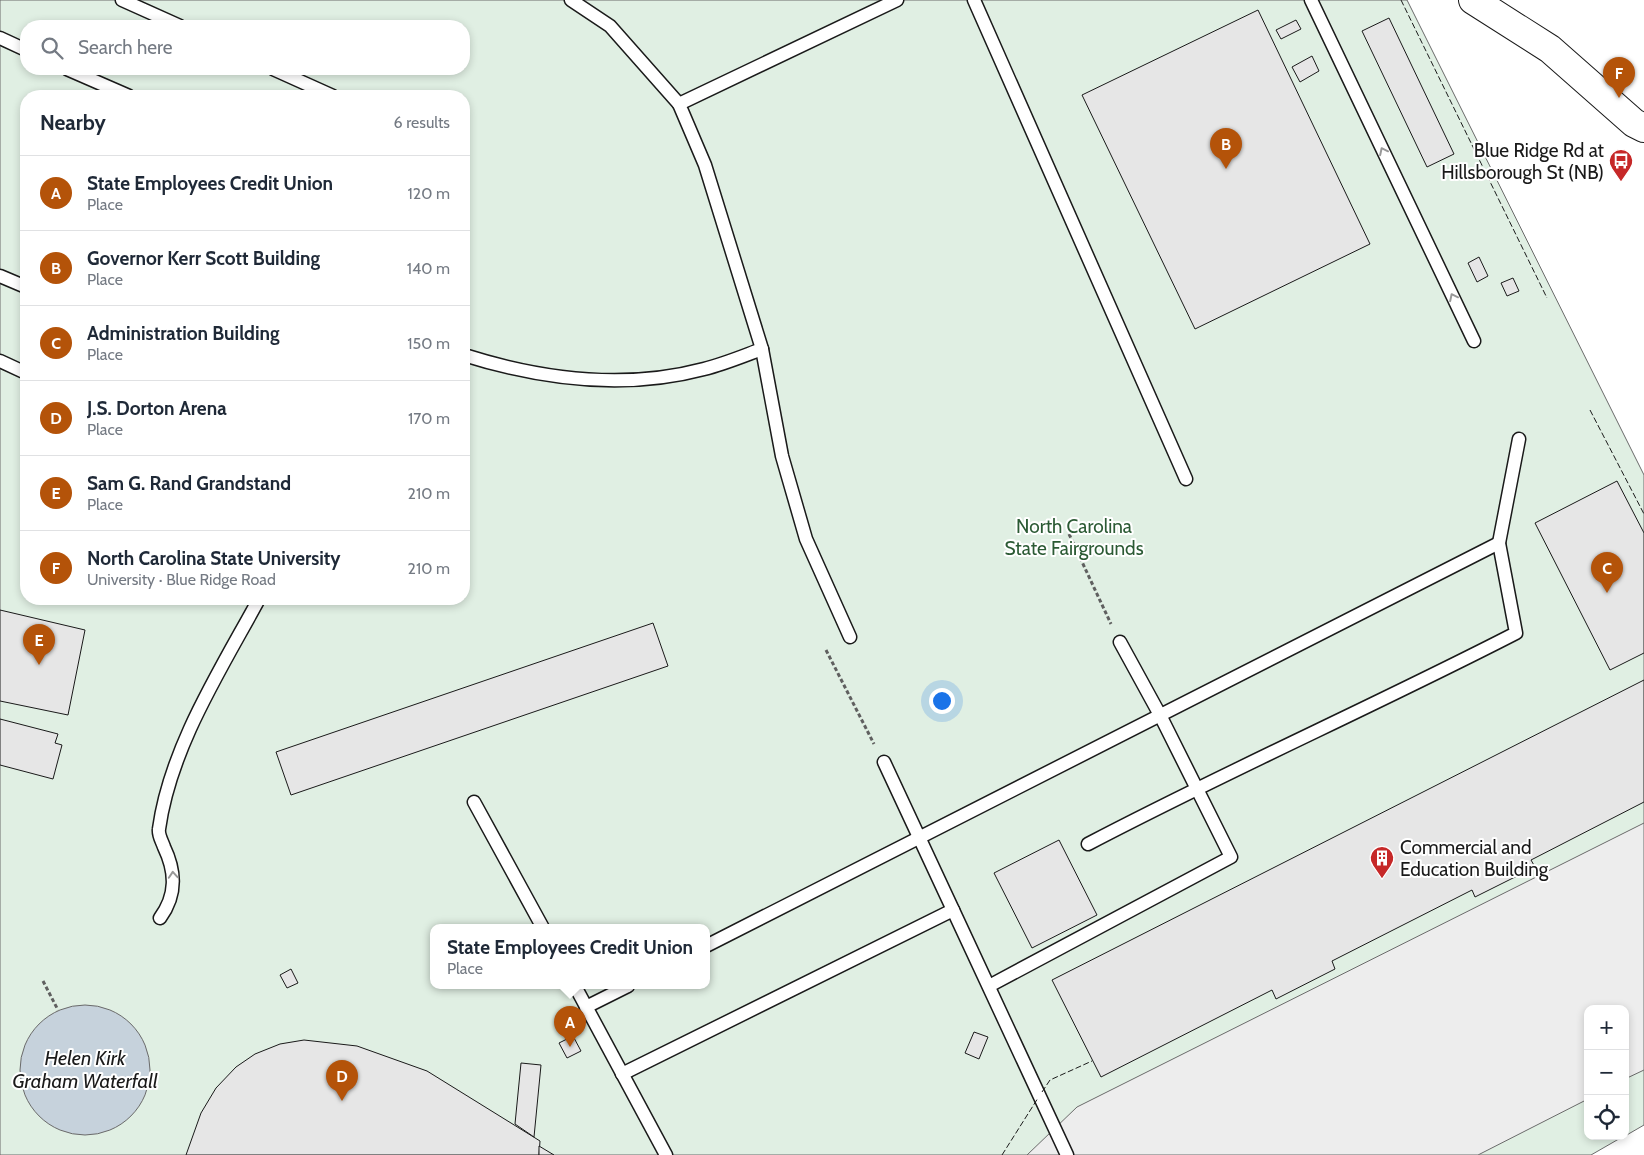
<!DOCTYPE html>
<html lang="en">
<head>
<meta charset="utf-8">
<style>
  :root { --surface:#fff; --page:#f2f2f3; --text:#1f2937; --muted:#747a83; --line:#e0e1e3; --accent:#b45309 }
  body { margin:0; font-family:Cabin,sans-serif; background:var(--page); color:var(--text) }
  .controls { position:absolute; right:15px; bottom:15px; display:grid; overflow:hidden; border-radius:10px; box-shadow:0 2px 8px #0003 }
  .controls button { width:45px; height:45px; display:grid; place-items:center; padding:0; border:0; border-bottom:1px solid var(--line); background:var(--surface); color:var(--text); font:25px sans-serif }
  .you { position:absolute; left:941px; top:700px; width:18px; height:18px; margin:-12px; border:4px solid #fff; border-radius:50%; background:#1a73e8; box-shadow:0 0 0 8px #1a73e833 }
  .badge { display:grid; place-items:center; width:32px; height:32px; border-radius:50%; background:var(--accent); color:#fff; font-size:16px; font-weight:700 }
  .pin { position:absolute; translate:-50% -41px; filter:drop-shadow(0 1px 2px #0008) }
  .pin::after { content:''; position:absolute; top:26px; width:18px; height:15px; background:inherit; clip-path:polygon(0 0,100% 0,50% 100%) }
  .popup { position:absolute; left:430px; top:924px; width:280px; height:65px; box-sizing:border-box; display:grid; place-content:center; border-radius:10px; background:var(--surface); filter:drop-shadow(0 1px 4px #0005); font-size:16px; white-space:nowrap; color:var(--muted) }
  .popup b { font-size:19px; color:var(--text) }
  .popup::after { content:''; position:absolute; left:50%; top:100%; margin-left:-10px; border:10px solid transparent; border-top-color:var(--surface) }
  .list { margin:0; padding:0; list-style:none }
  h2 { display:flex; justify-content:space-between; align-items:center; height:65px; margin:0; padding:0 20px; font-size:21px }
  h2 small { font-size:16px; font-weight:400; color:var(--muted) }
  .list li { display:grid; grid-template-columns:32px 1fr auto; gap:15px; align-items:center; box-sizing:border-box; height:75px; padding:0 20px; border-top:1px solid var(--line) }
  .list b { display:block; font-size:19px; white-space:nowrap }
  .list p { margin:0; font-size:16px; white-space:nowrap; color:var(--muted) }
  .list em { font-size:16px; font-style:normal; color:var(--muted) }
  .icon { flex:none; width:28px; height:28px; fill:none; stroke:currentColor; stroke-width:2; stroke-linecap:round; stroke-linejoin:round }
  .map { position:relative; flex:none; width:1644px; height:1155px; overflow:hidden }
  .search { position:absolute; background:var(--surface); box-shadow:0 2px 8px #0003; left:20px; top:20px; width:450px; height:55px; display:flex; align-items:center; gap:12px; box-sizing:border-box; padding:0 18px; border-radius:20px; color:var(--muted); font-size:19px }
  .panel { position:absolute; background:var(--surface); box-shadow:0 2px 8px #0003; left:20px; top:90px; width:450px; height:515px; border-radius:20px }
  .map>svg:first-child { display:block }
  .green { fill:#e0efe3; stroke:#6a6a6a; fill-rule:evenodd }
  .parking { fill:#ededed; stroke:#6a6a6a }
  .water { fill:#c6d2dc; stroke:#6a6a6a }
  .building { fill:#e6e6e6; stroke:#1a1a1a }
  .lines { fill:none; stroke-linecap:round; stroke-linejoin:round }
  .lane-casing { stroke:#1a1a1a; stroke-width:15 }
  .primary-casing { stroke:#1a1a1a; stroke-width:30 }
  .path { stroke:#5f5f5f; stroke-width:3; stroke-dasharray:4 2.5; stroke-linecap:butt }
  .lane { stroke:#fff; stroke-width:12 }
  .primary { stroke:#fff; stroke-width:28 }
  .fence { stroke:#1a1a1a; stroke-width:1; stroke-dasharray:6 2.5; stroke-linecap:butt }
  .oneway { stroke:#989898 }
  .labels { text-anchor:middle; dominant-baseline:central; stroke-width:4; stroke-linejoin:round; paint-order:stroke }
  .poi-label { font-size:19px; fill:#1a1a1a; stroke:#fff; text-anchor:end }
  .park-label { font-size:19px; fill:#2b5a34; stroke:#fff }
  .water-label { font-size:20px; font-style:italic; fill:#1a1a1a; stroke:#fff }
</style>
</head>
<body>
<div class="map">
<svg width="1644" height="1155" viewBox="0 0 1644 1155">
  <rect width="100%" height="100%" fill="#fff"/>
  <path class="green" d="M 0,0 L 1407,0 L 1644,475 L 1644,1125 L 1625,1136 L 1625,1009 L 1588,1009 L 1588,1136 L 1624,1136 L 1591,1155 L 0,1155 ZM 26,26 L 464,26 L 464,69 L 26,69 ZM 26,96 L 464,96 L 464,599 L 26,599 ZM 434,928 L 706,928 L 706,986 L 434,986 Z"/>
  <polygon class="parking" points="1644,823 1644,1070 1625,1079 1625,1009 1588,1009 1588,1099 1478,1155 1027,1155 1077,1107"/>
  <circle class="water" cx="85" cy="1070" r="65"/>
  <g class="building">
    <polygon points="1258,10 1370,244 1195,329 1082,95"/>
    <polygon points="1389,18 1454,154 1427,167 1362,31"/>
    <polygon points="1296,20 1301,29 1281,39 1276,30"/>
    <polygon points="1312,56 1319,71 1300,82 1292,67"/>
    <polygon points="1479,257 1488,276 1477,282 1468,263"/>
    <polygon points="1513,278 1519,291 1507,296 1501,283"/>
    <polygon points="1617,481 1644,533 1644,653 1610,670 1535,523"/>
    <polygon points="0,610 85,630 68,715 0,701"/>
    <polygon points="653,623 668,666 291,795 276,752"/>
    <polygon points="1644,680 1644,802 1531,860 1535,867 1475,897 1472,890 1332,961 1335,969 1276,999 1272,990 1101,1077 1052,980"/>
    <polygon points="0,719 58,734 55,743 62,745 53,779 0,765"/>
    <polygon points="1059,840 1097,915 1032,948 994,873"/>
    <polygon points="291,969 298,983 287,988 280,975"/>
    <polygon points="974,1032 988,1037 979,1059 965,1053"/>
    <polygon points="573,1036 581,1051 567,1058 559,1043"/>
    <polygon points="304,1040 357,1046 427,1071 540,1141 539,1155 186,1155 201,1113 216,1088 236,1067 255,1054 280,1044"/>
    <polygon points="521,1063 541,1065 534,1137 515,1124"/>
    <polygon points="539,1146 554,1155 539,1155"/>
  </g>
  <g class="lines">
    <g class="lane-casing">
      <g id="lane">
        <polyline points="122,0 180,26"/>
        <polyline points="571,0 610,26 679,104"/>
        <polyline points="974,0 1186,479"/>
        <polyline points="1311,0 1474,341"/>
        <polyline points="0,38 26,50"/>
        <polyline points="67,69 129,96"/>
        <polyline points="273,69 333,96"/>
        <polyline points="0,276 26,287"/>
        <path d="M 464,355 C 540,379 625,390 704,369 C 724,364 743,356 762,349"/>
        <polyline points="0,361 26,373"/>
        <polyline points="850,637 806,539 782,456 762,349 705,165 679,104 897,0"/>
        <polyline points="474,802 543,928"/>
        <path d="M 1088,844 C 1229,770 1374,706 1516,633 L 1499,543 L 1519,439"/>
        <polyline points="953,910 1067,1155"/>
        <path d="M 160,918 C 177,895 176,872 164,847 C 162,841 158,835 159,829 C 170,748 221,669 259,599"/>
        <polyline points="706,946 1499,543"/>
        <polyline points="575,986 666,1155"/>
        <polyline points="989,986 1231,857 1160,715 1120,642"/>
        <polyline points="586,1007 628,986"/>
        <polyline points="622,1074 953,910 884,762"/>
      </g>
    </g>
    <g class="primary-casing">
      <polyline id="primary" points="1473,0 1550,49 1634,123 1644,128"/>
    </g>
    <g class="path">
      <polyline points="1069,534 1111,624"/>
      <polyline points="826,650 874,744"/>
      <polyline points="43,981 58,1010"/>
    </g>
    <use href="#lane" class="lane"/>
    <use href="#primary" class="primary"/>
    <g class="fence">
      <polyline points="1401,0 1547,298"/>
      <polyline points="1590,410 1644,514"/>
      <polyline points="1042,1092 1050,1080 1092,1061"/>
      <polyline points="1002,1155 1038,1098"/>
    </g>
  </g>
  <defs><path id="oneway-chevron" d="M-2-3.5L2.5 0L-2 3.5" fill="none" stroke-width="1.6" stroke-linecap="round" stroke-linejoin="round" transform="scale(1.25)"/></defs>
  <g class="oneway">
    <use href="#oneway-chevron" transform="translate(1383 151) rotate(-116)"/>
    <use href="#oneway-chevron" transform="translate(1453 297) rotate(-116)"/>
    <use href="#oneway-chevron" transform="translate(173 875) rotate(-94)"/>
  </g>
  <defs>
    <g id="bus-pin" transform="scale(1.25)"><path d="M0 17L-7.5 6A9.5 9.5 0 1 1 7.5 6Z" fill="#c62828" stroke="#fff"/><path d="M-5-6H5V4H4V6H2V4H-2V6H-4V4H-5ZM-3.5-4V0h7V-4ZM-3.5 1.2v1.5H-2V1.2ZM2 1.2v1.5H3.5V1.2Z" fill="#fff"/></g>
    <g id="building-pin" transform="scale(1.25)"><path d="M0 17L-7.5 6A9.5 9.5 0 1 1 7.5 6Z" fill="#c62828" stroke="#fff"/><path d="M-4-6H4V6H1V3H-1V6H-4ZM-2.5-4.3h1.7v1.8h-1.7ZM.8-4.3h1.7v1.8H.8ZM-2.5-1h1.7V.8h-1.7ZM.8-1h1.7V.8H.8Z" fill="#fff"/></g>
  </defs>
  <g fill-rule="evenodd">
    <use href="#bus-pin" x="1621" y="161"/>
    <use href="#building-pin" x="1382" y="858"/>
  </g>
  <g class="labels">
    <g class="poi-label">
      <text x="1604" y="150">Blue Ridge Rd at<tspan x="1604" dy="22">Hillsborough St (NB)</tspan></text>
      <text x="1400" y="847" text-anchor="start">Commercial and<tspan x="1400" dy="22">Education Building</tspan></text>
    </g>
    <g class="park-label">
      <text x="1074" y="526">North Carolina<tspan x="1074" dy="22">State Fairgrounds</tspan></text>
    </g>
    <g class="water-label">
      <text x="85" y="1058">Helen Kirk<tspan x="85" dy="23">Graham Waterfall</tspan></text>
    </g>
  </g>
</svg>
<div class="controls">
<button>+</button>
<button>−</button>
<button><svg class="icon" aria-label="locate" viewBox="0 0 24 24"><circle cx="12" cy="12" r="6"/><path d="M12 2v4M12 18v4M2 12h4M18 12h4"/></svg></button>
</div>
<div class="you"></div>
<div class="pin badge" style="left:570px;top:1047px">A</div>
<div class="popup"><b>State Employees Credit Union</b>Place</div>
<div class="pin badge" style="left:1226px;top:169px">B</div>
<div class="pin badge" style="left:1607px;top:593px">C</div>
<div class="pin badge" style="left:342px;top:1101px">D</div>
<div class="pin badge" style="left:39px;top:665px">E</div>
<div class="pin badge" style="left:1619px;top:98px">F</div>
<div class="search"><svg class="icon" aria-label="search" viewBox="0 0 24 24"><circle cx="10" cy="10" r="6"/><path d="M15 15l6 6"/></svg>Search here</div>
<section class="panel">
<h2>Nearby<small>6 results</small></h2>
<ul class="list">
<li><span class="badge">A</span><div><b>State Employees Credit Union</b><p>Place</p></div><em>120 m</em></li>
<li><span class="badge">B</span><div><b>Governor Kerr Scott Building</b><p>Place</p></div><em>140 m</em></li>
<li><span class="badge">C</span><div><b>Administration Building</b><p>Place</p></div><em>150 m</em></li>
<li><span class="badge">D</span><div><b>J.S. Dorton Arena</b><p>Place</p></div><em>170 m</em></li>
<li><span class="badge">E</span><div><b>Sam G. Rand Grandstand</b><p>Place</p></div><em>210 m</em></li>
<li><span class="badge">F</span><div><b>North Carolina State University</b><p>University · Blue Ridge Road</p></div><em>210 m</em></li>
</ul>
</section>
</div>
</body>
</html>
